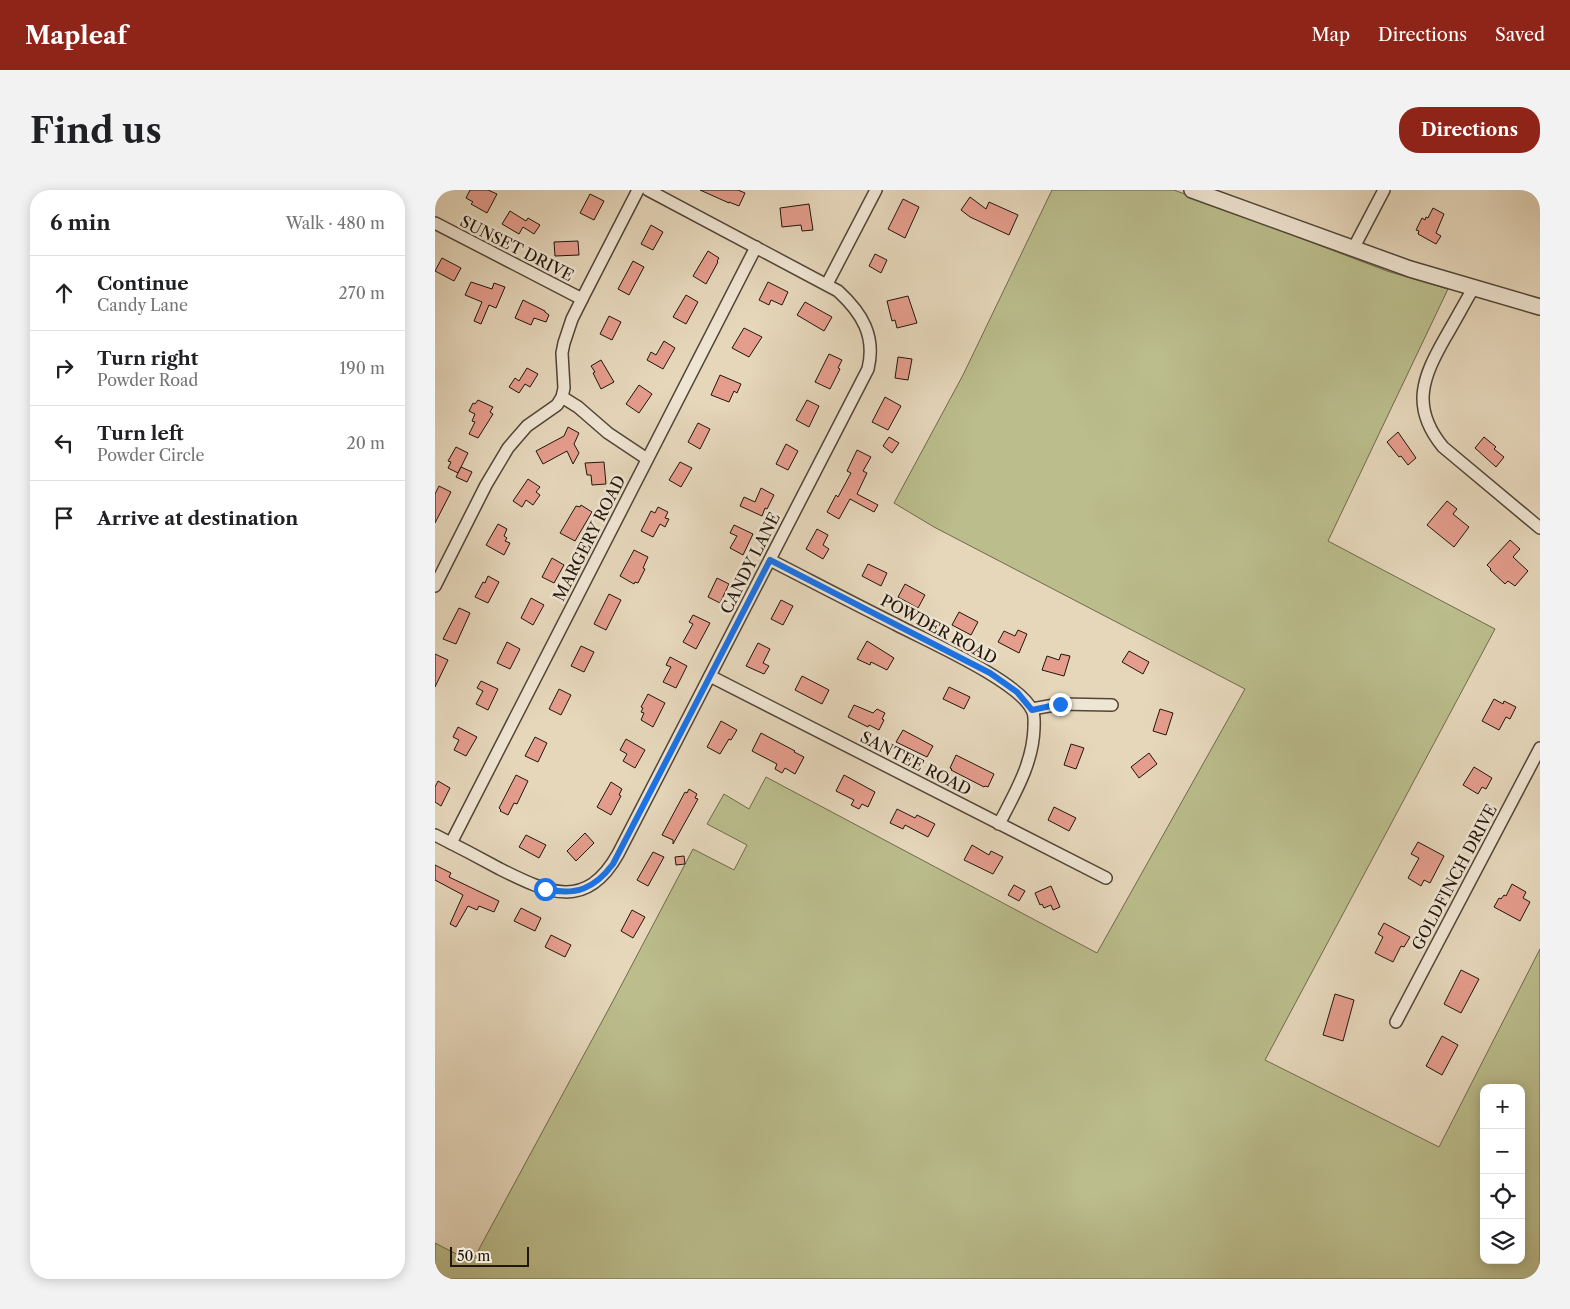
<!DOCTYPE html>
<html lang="en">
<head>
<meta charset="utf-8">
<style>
  :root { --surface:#fff; --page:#f2f2f2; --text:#202124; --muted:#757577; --line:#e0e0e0; --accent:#8f2418 }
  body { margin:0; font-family:"Libre Caslon Text",serif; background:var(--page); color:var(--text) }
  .controls { position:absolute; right:15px; bottom:15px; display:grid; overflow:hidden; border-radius:10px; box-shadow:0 2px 12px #0003 }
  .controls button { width:45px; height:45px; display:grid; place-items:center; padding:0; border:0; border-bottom:1px solid var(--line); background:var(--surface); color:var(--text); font:25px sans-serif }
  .scale { position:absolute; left:15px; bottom:12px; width:79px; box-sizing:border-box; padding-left:5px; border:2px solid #20160b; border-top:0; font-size:14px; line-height:18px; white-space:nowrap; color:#20160b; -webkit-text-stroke:4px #efe5d3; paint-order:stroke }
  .stop { position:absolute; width:15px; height:15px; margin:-11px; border:4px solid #1a73e8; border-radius:50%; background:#fff }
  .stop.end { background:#1a73e8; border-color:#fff; box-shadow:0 1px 5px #0008 }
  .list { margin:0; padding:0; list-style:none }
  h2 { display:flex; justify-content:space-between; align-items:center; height:65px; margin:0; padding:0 20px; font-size:21px }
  h2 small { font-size:16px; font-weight:400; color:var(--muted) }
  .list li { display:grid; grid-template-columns:32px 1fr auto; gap:15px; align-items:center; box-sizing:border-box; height:75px; padding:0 20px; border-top:1px solid var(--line) }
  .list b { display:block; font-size:19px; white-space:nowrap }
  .list p { margin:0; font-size:16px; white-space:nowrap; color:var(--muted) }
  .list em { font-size:16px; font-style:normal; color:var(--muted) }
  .icon { flex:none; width:28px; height:28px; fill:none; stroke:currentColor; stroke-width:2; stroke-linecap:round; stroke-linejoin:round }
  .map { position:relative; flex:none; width:1105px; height:1089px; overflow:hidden; border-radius:20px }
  header { display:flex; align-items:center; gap:30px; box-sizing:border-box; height:70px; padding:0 25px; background:var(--accent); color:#fff }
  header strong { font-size:24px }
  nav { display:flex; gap:28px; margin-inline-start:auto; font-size:18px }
  .intro { display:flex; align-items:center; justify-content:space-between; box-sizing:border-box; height:120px; padding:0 30px }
  h1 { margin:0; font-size:35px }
  .button { padding:12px 22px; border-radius:20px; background:var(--accent); color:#fff; font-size:18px; font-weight:700 }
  main { display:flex; gap:30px; padding:0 30px }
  aside { flex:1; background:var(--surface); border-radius:20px; box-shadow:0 2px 12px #0003 }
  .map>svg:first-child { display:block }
  .green { fill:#bbbd8c; stroke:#6e6a4c; fill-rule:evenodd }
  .building { fill:#e59d8d; stroke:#20160b }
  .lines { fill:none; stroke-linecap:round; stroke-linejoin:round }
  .minor-casing { stroke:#524637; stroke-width:14 }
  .tertiary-casing { stroke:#524637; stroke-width:18 }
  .minor { stroke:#efe5d3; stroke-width:11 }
  .tertiary { stroke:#efe5d3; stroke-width:15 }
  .route { stroke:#1a73e8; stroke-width:6 }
  .labels { text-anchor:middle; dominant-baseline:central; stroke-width:5; stroke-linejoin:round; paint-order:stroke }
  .street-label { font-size:16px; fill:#20160b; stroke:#efe5d3 }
</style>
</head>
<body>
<header>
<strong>Mapleaf</strong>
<nav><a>Map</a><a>Directions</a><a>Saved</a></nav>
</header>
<div class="intro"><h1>Find us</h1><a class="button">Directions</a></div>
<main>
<aside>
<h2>6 min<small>Walk · 480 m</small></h2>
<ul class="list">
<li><svg class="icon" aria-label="ahead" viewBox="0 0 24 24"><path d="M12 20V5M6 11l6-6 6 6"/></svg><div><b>Continue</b><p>Candy Lane</p></div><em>270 m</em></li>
<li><svg class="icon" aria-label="right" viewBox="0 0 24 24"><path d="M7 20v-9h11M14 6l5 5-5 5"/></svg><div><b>Turn right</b><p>Powder Road</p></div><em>190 m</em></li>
<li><svg class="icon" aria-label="left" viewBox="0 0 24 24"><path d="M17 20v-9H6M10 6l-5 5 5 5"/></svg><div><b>Turn left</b><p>Powder Circle</p></div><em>20 m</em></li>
<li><svg class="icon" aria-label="arrive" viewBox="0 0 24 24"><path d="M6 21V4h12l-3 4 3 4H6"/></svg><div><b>Arrive at destination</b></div></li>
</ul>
</aside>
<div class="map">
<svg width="1105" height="1089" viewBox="0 0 1105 1089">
  <rect width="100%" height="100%" fill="#e6d7bb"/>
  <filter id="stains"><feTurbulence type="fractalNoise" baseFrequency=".004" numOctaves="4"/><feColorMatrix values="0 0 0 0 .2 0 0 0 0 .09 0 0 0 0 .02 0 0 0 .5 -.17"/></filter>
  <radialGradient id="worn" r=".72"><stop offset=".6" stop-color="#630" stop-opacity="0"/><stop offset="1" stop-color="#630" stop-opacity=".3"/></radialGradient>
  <path class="green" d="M 617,0 L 739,0 L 952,81 L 1013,99 L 893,351 L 1060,439 L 830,870 L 1004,957 L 1105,759 L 1105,1089 L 0,1089 L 0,1053 L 37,1072 L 178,811 L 258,659 L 299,680 L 312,655 L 272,634 L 289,604 L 314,619 L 331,587 L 662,763 L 810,499 L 499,337 L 459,313 L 528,185 ZM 1049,898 L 1086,898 L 1086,1070 L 1049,1070 Z"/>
  <g class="building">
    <polygon points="35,0 53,0 62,4 52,23 36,14 38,12 31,8"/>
    <polygon points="265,0 303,0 310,3 304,16 294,12 294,13"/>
    <polygon points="155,4 169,11 159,30 145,23"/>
    <polygon points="535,7 551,19 554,12 583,25 574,45 535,27 526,20"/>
    <polygon points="468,9 484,17 470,48 453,39"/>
    <polygon points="374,14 378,40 367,41 366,35 347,37 345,18"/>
    <polygon points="998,18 1009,24 1001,43 1006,46 1001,54 983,44 984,41 981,40 987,28 990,30 991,27 993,28"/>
    <polygon points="75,21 91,31 93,28 105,35 99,44 88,37 84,44 67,34"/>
    <polygon points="216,35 228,42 218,60 206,54"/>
    <polygon points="143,51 144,65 120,66 119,52"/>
    <polygon points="273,61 284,68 282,71 283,72 271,94 258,86"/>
    <polygon points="440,64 452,70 446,83 434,76"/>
    <polygon points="7,68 26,78 19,91 0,81"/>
    <polygon points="198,71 209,77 194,105 183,99"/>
    <polygon points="36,92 57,99 59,93 70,97 61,118 54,115 46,134 39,131 47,112 30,105"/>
    <polygon points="333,92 353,102 347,115 336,110 334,115 324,110"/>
    <polygon points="251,105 263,112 251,134 238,127"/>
    <polygon points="473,106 482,133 462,138 460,130 457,131 452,111"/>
    <polygon points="88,110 110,121 110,122 114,125 111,132 99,128 96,135 80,128"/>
    <polygon points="370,112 397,127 389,141 362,125"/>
    <polygon points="174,126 186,132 177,150 165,144"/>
    <polygon points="309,138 327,147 314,167 297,158"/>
    <polygon points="229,151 240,158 228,179 212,170 216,162 221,165"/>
    <polygon points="394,164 407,170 403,178 405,179 395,199 380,192"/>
    <polygon points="463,167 477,169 473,190 460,188"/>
    <polygon points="166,170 179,192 166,199 158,183 160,182 156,176"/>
    <polygon points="92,178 103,184 95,197 90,194 84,203 74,197 80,188 84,191"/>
    <polygon points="285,185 306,194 302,203 299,201 294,212 276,205"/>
    <polygon points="204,195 217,204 204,223 191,214"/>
    <polygon points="450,207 466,216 453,240 437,232"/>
    <polygon points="43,210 58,217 55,222 58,224 43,248 34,244 40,232 37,231 40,224 34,221 38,213 40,214"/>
    <polygon points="372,210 384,216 374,237 361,230"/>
    <polygon points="263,233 275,239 265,259 253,252"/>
    <polygon points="133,237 144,243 139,254 144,263 138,274 132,261 108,274 101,261 129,246"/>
    <polygon points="963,242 981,268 973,275 966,266 964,267 952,252"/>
    <polygon points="454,247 464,253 457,263 448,256"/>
    <polygon points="1049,247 1061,257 1059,259 1069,267 1061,277 1040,258"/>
    <polygon points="351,254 363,261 353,280 341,274"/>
    <polygon points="21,257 33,263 23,283 13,278 16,272 13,271"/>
    <polygon points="422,260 436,267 428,281 432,283 422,304 443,315 439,322 415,309 404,329 392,322 401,305 403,307 416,283 412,281"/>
    <polygon points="169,272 171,294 157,295 156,285 152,285 150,273"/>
    <polygon points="245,272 257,278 246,297 234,290"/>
    <polygon points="26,277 37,282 32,292 21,287"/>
    <polygon points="93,289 105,297 101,302 105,305 98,315 91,310 87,317 78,311"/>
    <polygon points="4,296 16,302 0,333 0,304"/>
    <polygon points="326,298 339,305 332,319 330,318 327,326 305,316 309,307 320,312"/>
    <polygon points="1012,311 1022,319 1018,324 1034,337 1019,357 992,335"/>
    <polygon points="146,315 157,322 140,351 125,343 141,316 145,317"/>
    <polygon points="223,317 233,322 230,328 234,329 230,337 225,334 218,347 206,341 216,321 220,323"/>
    <polygon points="63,334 72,339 69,346 72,348 70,351 75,353 69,365 51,355"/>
    <polygon points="299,335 318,344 308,365 295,358 302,346 295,343"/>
    <polygon points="382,339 393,345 388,355 394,359 388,369 371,359"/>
    <polygon points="1075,350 1085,359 1078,367 1093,381 1080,396 1073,391 1070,394 1055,380 1056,379 1052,375"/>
    <polygon points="199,360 213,367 208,378 210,379 203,393 200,392 199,394 185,386"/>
    <polygon points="117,368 129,375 119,393 107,387"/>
    <polygon points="433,374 452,383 446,396 427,386"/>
    <polygon points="53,386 64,392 53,413 40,407 48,392 50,393"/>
    <polygon points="282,388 294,394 285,413 273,407"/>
    <polygon points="470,394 490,405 483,418 463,407"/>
    <polygon points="174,404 186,410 171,440 159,434"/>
    <polygon points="96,408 109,415 98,435 86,428"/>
    <polygon points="346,410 358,416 348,435 336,429"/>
    <polygon points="24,418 35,423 21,454 8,449"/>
    <polygon points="524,422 543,432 536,445 517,435"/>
    <polygon points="258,425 275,433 261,459 248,452 258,434 254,432"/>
    <polygon points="583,440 592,444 584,463 563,452 569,441 580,446"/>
    <polygon points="432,451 459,468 452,480 436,472 435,475 422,469"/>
    <polygon points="72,452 85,459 75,479 62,473"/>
    <polygon points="323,453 335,459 328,473 334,476 329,484 311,476"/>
    <polygon points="146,456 159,462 149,482 136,476"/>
    <polygon points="694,461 714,472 708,484 687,472"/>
    <polygon points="0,464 13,470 0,497"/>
    <polygon points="626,464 635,466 629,486 607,480 612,466 624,470"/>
    <polygon points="235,467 252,476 241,498 228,492 236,477 231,475"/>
    <polygon points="367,486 394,500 387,514 360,500"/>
    <polygon points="46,491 63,499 53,520 41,514 48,501 42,498"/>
    <polygon points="514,497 535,507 529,519 508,509"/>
    <polygon points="124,499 136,505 126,525 114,519"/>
    <polygon points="213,504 230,513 218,537 206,530 209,523 206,522 208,518 206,517"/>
    <polygon points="1059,509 1068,514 1069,511 1081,517 1075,529 1071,527 1064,540 1047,531"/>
    <polygon points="419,515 438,523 442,519 450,523 447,529 449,530 444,540 434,535 433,537 413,527"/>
    <polygon points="725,519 738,523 731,545 718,541"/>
    <polygon points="286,531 302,540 296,550 294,549 285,564 272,557"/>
    <polygon points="23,537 42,547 31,566 19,560 24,550 18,547"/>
    <polygon points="468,540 498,556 492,567 461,552"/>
    <polygon points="326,543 360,561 359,562 369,567 360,584 350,578 347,583 340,579 342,574 317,561"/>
    <polygon points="100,547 112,553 103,572 90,566"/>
    <polygon points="191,549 210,560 200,578 188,571 192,564 185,560"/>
    <polygon points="636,554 649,558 641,579 629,575"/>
    <polygon points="714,563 722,574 704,588 696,577"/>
    <polygon points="521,565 559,584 553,597 550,596 549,597 516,580 517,579 515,578"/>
    <polygon points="1039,577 1057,588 1051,599 1047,597 1043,604 1028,595"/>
    <polygon points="81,585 93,591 82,614 79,613 73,625 65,621 66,620 64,618"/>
    <polygon points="409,585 440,602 433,617 427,614 424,619 416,615 419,610 401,601"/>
    <polygon points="3,591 15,598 6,616 0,612 0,597"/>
    <polygon points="176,592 187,599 184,605 186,606 176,625 162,617"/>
    <polygon points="254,599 262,604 260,608 263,609 238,654 238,650 227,645 250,602 252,603"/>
    <polygon points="619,617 641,628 634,641 613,630"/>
    <polygon points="462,619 480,628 482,625 500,634 493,647 470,635 468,639 455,633"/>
    <polygon points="150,643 159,653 141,671 132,661"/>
    <polygon points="91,645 111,655 104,668 84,657"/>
    <polygon points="983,652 1009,666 995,693 989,690 986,696 973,688 984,668 976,664"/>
    <polygon points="537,655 554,665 556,661 568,667 558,684 529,670"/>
    <polygon points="218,662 229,667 213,696 202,690"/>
    <polygon points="249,666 250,674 241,675 240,667"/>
    <polygon points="0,675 16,683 14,687 64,711 59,722 44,716 42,720 33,716 21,737 15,734 28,705 0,690"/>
    <polygon points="1077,694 1091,702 1088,708 1095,712 1085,731 1059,717 1064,708 1066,709 1069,705 1071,706"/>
    <polygon points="579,695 590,701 584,711 573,705"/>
    <polygon points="616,696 625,717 618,720 616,715 609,718 607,714 605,715 600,703"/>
    <polygon points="86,718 106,728 100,741 79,731"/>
    <polygon points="197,720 210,727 198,748 186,741"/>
    <polygon points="949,733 975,747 969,757 966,756 958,772 940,763 948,747 943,744"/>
    <polygon points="116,745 136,755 130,767 110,757"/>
    <polygon points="1026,780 1044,789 1026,823 1009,814"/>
    <polygon points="900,804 919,810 908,851 888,845"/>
    <polygon points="1007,846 1023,855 1007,885 991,876"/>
  </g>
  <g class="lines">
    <g class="minor-casing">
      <g id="minor">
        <polyline points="0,33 147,109 137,129 129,153 127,163 129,198 127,207 122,215 92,236 73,258 51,295 0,396"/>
        <polyline points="918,59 949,0"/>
        <polyline points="392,94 441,0"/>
        <path d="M 1039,97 C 1029,114 1020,131 1010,148 C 988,187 975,217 1008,257 L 1105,338"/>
        <polyline points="147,109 203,0"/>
        <polyline points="127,207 143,217 173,243 212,269"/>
        <path d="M 335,370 C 376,391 418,413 460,434 C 490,450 584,491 597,520 C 600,525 599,532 599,538 C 598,573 580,603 564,634"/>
        <polyline points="275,486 671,688"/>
        <polyline points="597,519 625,514 677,515"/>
        <path d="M 0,645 C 22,656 43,667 65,679 C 113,703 151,721 183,664 L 433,179 C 441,146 427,123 403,101 L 213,0"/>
        <polyline points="16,653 321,57"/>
        <polyline points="961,832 1105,558"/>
      </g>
    </g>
    <g class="tertiary-casing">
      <polyline id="tertiary" points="757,0 975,79 1105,117"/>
    </g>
    <use href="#minor" class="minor"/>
    <use href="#tertiary" class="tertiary"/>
  </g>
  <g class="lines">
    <path class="route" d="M 110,699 C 141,706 159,699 178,674 L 335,370 L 555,483 L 582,502 L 597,520 L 625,514"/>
  </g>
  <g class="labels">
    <g class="street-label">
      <text transform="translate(82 58) rotate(27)">SUNSET DRIVE</text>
      <text transform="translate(154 348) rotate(-63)">MARGERY ROAD</text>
      <text transform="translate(315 373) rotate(-63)">CANDY LANE</text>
      <text transform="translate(504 439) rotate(28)">POWDER ROAD</text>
      <text transform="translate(481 573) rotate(27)">SANTEE ROAD</text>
      <text transform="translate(1019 687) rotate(-62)">GOLDFINCH DRIVE</text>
    </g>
  </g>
  <rect width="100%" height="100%" filter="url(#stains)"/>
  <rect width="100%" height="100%" fill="url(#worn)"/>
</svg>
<div class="controls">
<button>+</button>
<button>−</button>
<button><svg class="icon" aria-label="locate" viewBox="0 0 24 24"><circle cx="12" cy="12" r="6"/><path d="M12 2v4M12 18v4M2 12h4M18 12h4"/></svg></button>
<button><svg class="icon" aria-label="layers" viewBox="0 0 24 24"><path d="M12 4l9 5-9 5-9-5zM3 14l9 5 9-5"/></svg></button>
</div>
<div class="scale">50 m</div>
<div class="stop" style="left:110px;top:699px"></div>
<div class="stop end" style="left:625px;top:514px"></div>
</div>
</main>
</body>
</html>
